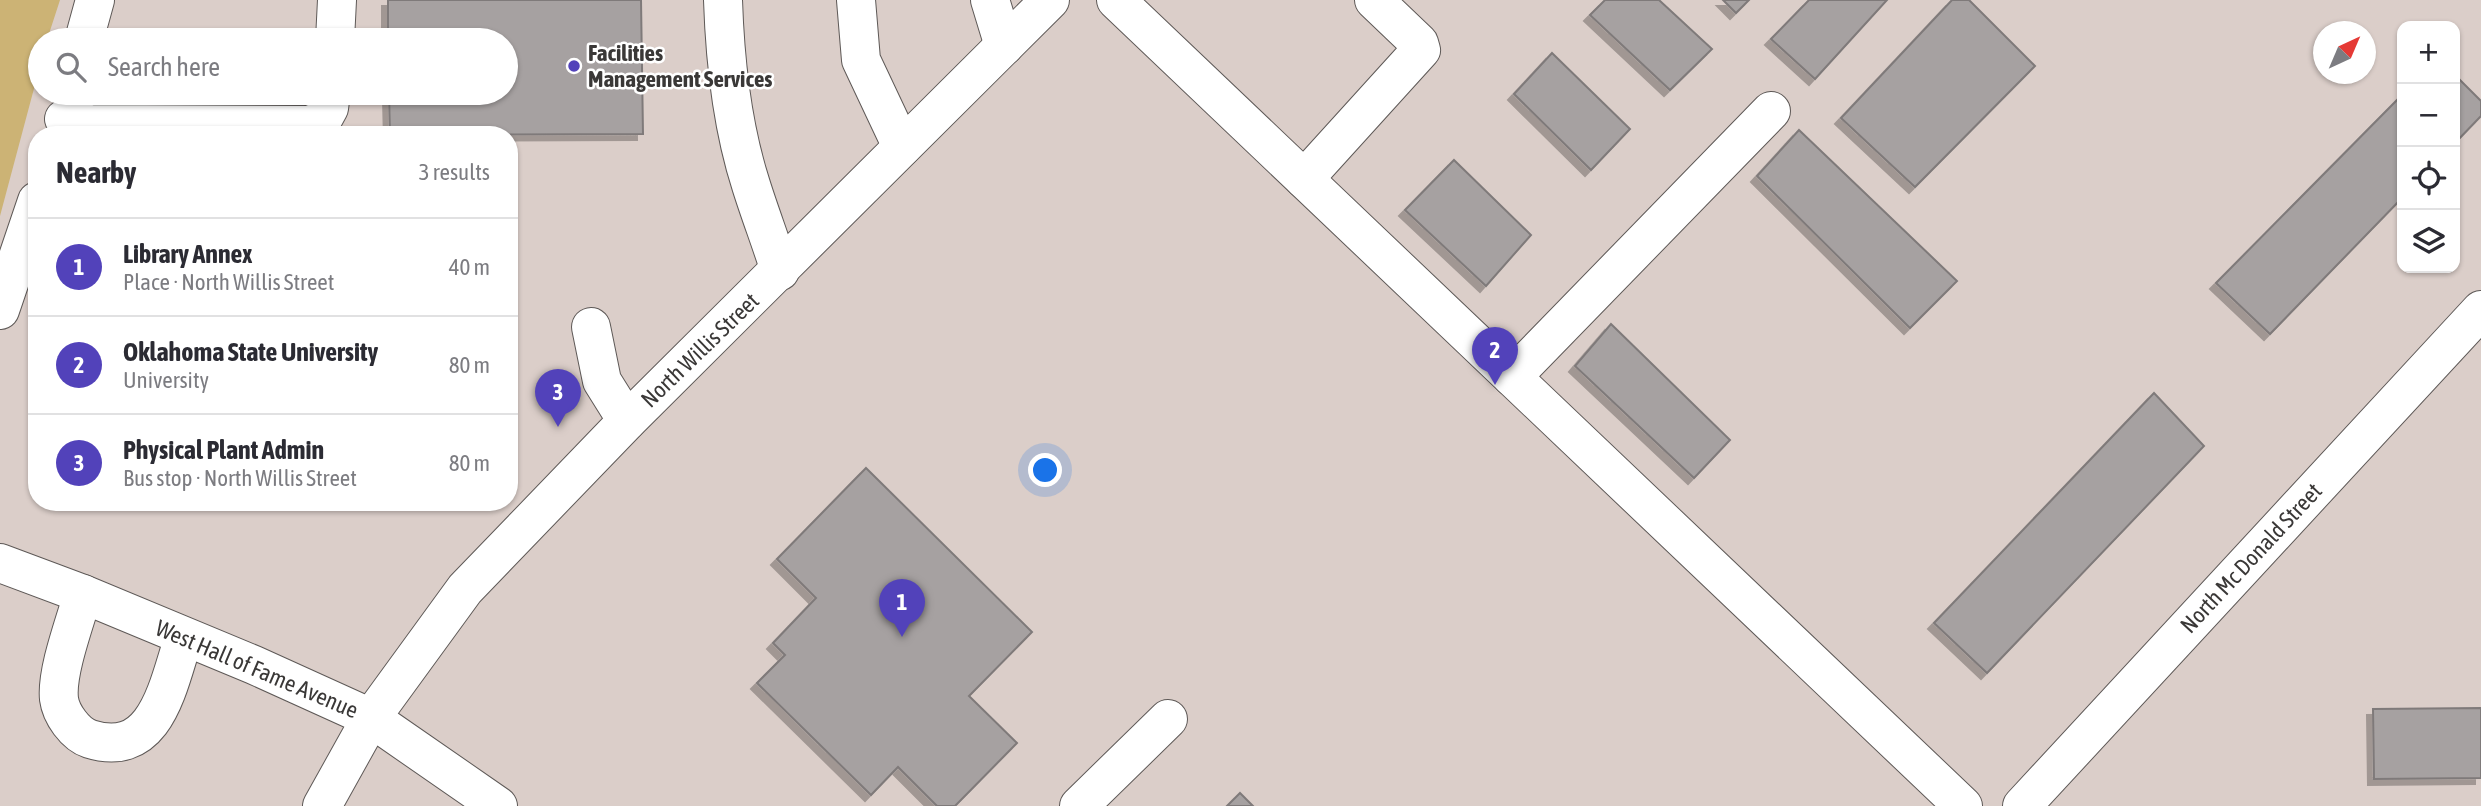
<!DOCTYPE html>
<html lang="en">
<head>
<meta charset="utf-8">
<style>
  :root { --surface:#fff; --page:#f7f7f7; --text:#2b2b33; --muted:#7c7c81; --line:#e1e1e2; --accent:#5242ba }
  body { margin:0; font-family:"Asap Condensed",sans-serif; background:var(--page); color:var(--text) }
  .controls { position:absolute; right:21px; top:21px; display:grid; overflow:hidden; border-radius:14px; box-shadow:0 2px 5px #0004 }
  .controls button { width:63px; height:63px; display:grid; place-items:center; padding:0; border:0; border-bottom:2px solid var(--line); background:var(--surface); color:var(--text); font:35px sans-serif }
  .compass { position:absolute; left:2313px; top:21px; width:63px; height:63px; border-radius:50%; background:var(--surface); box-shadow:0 2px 5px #0004; rotate:44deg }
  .you { position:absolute; left:1046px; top:471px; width:24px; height:24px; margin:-18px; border:5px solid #fff; border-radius:50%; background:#1a73e8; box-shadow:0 0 0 10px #1a73e833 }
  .badge { display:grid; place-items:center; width:46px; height:46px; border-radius:50%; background:var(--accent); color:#fff; font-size:23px; font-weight:700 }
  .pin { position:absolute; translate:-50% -58px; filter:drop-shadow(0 2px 4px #0008) }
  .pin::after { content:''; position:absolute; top:37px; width:24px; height:21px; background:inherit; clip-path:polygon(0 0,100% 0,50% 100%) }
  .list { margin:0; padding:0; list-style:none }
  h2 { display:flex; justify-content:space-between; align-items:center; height:91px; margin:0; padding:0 28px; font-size:30px }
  h2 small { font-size:23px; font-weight:400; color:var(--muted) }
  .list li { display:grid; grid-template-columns:46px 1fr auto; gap:21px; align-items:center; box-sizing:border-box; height:98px; padding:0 28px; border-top:2px solid var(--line) }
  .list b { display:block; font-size:26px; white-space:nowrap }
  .list p { margin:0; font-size:23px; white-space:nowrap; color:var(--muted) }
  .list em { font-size:23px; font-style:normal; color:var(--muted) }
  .icon { flex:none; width:38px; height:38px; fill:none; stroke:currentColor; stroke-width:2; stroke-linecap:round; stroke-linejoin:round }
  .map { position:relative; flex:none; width:2481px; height:806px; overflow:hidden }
  .search { position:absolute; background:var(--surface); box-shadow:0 2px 5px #0004; left:28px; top:28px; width:490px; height:77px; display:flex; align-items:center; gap:18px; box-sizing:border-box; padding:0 24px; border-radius:38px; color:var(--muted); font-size:26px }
  .panel { position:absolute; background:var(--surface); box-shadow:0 2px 5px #0004; left:28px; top:126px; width:490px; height:385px; border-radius:28px }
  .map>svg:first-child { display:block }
  .built { fill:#dbcec9; fill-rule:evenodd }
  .green { fill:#ccb375 }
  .building { fill:#a6a1a1; stroke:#7f7a7a; stroke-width:2; filter:url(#shadow) }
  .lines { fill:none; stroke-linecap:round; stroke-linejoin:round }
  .minor-casing { stroke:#5e5957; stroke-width:40 }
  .major-casing { stroke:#5e5957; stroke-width:40 }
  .minor { stroke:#fff; stroke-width:38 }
  .major { stroke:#fff; stroke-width:38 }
  .poi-dot { fill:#5242ba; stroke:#fff; stroke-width:2.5 }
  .labels { text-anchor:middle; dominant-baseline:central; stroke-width:5; stroke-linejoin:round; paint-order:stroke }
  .poi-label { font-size:23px; font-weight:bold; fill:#3a3837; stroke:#fff; text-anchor:start }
  .street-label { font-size:23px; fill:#3a3837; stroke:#fff }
</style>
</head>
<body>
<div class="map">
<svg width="2481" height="806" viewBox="0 0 2481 806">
  <defs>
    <filter id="shadow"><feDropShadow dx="-6" dy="6" stdDeviation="0" flood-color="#0004"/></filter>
  </defs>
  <rect width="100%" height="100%" fill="#e3dddb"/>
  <path class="built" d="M 0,0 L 2481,0 L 2481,806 L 0,806 ZM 2402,26 L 2455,26 L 2455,268 L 2402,268 ZM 2324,32 L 2366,32 L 2366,74 L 2324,74 ZM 40,40 L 506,40 L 506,93 L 40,93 ZM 37,135 L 509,135 L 509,502 L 37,502 Z"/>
  <polygon class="green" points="0,0 60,0 47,40 40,40 40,66 0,216"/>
  <g class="building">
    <polygon points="388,0 641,0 643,134 390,135 389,93 506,93 506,40 388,40"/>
    <polygon points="1605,0 1659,0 1712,49 1670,90 1590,15"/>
    <polygon points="1723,0 1749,0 1736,13"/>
    <polygon points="1809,0 1887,0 1815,79 1771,39"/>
    <polygon points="1952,0 1969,0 2035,66 1915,187 1841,118"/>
    <polygon points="1552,53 1630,129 1591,170 1514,94"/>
    <polygon points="2455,75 2481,101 2481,116 2455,143"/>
    <polygon points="2402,95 2402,198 2270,334 2216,283"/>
    <polygon points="1799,130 1957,281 1910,328 1757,176"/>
    <polygon points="1454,160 1531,235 1486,286 1405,210"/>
    <polygon points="1611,324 1730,440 1694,478 1575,366"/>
    <polygon points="2154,393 2204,446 1987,673 1934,623"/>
    <polygon points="866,468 1032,632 969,696 1017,743 955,806 937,806 898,767 871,795 757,683 785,655 773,643 816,598 777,559"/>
    <polygon points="2481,708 2481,778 2374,779 2373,709"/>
    <polygon points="1240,793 1253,806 1227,806"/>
  </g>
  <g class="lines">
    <g class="minor-casing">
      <g id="minor">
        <path d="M 723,0 C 725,62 732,126 751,185 C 760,214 771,242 780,271"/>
        <polyline points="856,0 861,60 902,147"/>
        <polyline points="990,0 1004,46"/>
        <polyline points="1116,0 1963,806"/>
        <polyline points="84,40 95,0"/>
        <polyline points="335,40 337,0"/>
        <polyline points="64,119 90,124 310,125 323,119 329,108 331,93"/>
        <polyline points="1304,179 1421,50 1419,43 1374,0"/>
        <polyline points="0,310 37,201"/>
        <polyline points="591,327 602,381 627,421"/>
        <polyline points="1512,377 1771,111"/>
        <path d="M 83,594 C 75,622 56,672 59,699 C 61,714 75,734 90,739 C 157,760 168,684 184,637"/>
        <polyline points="322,806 371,718 465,589 627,421 1050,0"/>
        <polyline points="1079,806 1168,719"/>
        <polyline points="2022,806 2481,310"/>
      </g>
    </g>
    <g class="major-casing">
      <polyline id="major" points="0,563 83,594 254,665 371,718 498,806"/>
    </g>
    <use href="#minor" class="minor"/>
    <use href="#major" class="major"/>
  </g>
  <circle class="poi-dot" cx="574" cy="66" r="7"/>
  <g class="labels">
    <g class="poi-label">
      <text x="588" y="53">Facilities<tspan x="588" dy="26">Management Services</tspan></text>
    </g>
    <g class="street-label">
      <text transform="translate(700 350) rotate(-44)">North Willis Street</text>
      <text transform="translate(2251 558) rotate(-47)">North Mc Donald Street</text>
      <text transform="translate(257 669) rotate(23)">West Hall of Fame Avenue</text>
    </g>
  </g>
</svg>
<div class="controls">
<button>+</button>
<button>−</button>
<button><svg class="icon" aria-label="locate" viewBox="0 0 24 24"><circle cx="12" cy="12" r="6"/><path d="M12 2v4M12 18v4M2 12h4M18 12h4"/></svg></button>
<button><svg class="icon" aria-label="layers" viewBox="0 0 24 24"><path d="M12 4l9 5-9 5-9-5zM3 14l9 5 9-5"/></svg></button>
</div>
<svg class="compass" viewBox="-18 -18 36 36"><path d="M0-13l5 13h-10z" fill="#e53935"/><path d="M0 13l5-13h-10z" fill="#7c7c81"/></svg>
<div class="you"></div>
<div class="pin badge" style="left:902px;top:637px">1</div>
<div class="pin badge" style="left:1495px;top:385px">2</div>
<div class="pin badge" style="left:558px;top:427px">3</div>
<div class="search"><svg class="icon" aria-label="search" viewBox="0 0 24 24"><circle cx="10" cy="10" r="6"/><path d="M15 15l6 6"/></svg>Search here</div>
<section class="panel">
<h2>Nearby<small>3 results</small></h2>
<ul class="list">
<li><span class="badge">1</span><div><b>Library Annex</b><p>Place · North Willis Street</p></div><em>40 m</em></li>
<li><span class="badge">2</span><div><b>Oklahoma State University</b><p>University</p></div><em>80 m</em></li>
<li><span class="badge">3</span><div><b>Physical Plant Admin</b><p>Bus stop · North Willis Street</p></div><em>80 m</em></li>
</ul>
</section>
</div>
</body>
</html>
